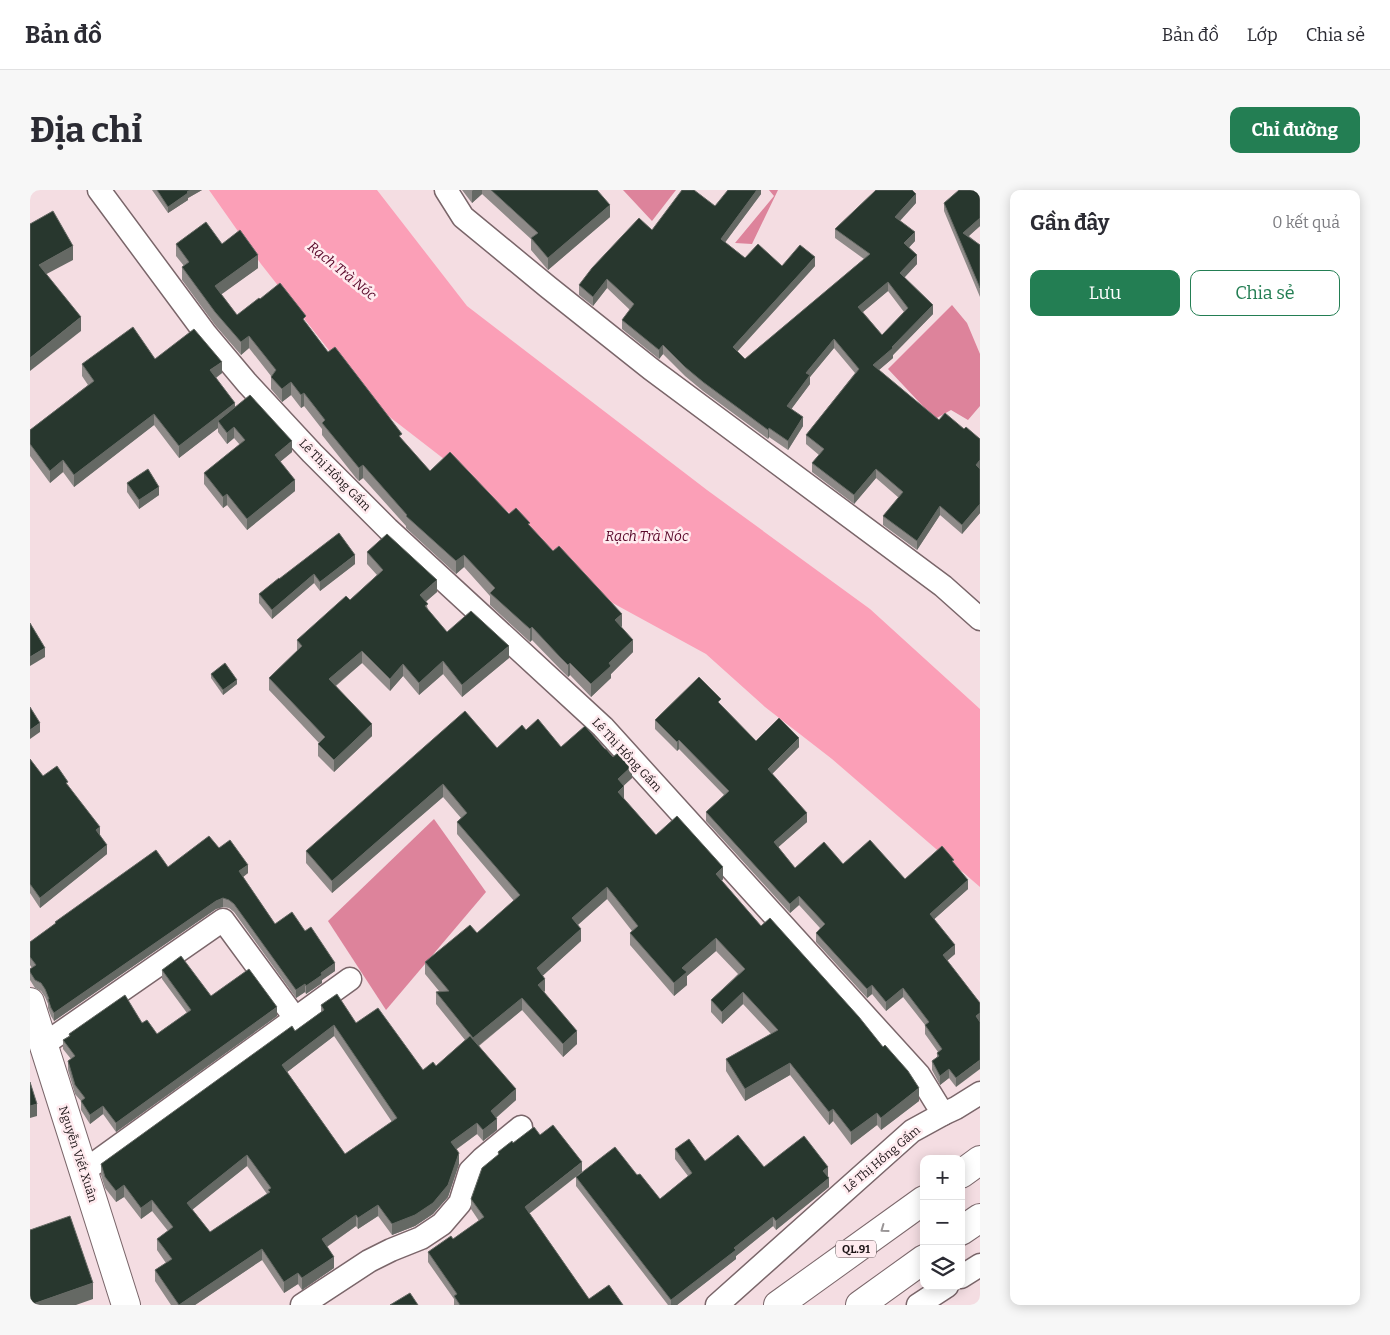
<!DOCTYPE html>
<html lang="vi">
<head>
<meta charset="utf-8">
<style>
  :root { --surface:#fff; --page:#f7f7f7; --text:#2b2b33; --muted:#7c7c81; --line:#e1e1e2; --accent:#237e53 }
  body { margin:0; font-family:Bitter,serif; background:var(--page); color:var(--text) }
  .controls { position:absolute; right:15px; bottom:15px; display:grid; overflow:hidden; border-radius:10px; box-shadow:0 2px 12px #0003 }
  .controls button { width:45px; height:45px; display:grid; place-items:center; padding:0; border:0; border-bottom:1px solid var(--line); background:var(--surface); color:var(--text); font:25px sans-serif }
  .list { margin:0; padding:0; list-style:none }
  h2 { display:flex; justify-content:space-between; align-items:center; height:65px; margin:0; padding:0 20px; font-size:21px }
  h2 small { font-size:16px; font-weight:400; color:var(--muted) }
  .actions { display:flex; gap:10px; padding:15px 20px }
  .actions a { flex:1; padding:11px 0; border:1px solid var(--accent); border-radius:10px; text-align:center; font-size:18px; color:var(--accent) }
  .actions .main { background:var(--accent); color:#fff }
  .icon { flex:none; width:28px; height:28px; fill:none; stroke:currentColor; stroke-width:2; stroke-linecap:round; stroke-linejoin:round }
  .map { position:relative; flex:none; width:950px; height:1115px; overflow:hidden; border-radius:10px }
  header { display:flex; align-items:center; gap:30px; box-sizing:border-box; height:70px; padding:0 25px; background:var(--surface); border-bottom:1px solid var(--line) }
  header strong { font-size:24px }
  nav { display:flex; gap:28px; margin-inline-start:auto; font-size:18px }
  .intro { display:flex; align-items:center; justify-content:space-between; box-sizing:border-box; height:120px; padding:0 30px }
  h1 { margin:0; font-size:35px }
  .button { padding:12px 22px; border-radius:10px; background:var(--accent); color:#fff; font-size:18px; font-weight:700 }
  main { display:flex; gap:30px; padding:0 30px }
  aside { flex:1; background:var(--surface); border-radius:10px; box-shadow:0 2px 12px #0003 }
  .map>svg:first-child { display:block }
  .forest { fill:#dd839b }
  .water { fill:#fb9fb7 }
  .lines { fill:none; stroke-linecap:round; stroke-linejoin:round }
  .street-casing { stroke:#7a666a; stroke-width:25 }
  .secondary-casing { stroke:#7a666a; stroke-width:30 }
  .highway-casing { stroke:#7a666a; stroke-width:30 }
  .street { stroke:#fff; stroke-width:22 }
  .secondary { stroke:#fff; stroke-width:28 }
  .highway { stroke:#fff; stroke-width:28 }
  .wall { fill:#8e8a88; fill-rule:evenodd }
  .shaded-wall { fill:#656964 }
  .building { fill:#28372e; stroke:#656964; fill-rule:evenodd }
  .oneway { stroke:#999596 }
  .labels { text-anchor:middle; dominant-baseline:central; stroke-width:5; stroke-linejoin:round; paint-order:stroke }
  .shield { fill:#ffebef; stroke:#605457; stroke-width:1 }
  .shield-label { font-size:11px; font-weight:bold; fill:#1c1416 }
  .street-label { font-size:12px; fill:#1c1416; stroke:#ffebef }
  .water-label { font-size:14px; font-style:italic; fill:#580729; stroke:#ffebef }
</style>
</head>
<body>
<header>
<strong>Bản đồ</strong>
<nav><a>Bản đồ</a><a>Lớp</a><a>Chia sẻ</a></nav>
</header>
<div class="intro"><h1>Địa chỉ</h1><a class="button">Chỉ đường</a></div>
<main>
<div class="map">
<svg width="950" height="1115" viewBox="0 0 950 1115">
  <rect width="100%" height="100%" fill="#f4dde2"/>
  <g class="forest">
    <polygon points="593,0 646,0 622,31"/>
    <polygon points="739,0 748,0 722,54 705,53 744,6"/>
    <polygon points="922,115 937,133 950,164 950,216 938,230 921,220 905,229 858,179"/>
    <polygon points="404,629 456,702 356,820 298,731"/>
  </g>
  <polygon class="water" points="179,0 347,0 437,116 677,300 840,419 950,519 950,697 802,569 735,517 676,464 579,411 445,293 339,211 231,74"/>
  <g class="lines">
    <g class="street-casing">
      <g id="street">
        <polyline points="69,0 175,143 217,193 282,263 358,339 573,537 889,885 913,924 882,941 687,1115"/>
        <polyline points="416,0 433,27 518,97 621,179 913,396 950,429"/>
        <polyline points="13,855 193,730 265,828"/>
        <polyline points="913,924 926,918 950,903"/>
        <polyline points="54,981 320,789"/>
        <polyline points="931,1087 950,1075"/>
        <polyline points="272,1115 339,1071 361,1060 391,1048 412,1034 430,1013 440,981 452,969 491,937"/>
        <polyline points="888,1115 917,1096"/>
      </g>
    </g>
    <g class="secondary-casing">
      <polyline id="secondary" points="0,812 96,1115"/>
    </g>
    <g class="highway-casing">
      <g id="highway">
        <polyline points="931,984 950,970"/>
        <polyline points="931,1041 950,1028"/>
        <polyline points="748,1115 894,1010"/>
        <polyline points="830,1115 894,1069"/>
      </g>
    </g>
    <use href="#street" class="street"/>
    <use href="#secondary" class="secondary"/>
    <use href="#highway" class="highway"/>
  </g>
  <g class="wall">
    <polygon points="122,0 172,0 158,8 158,10 138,23"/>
    <polygon points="432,0 567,0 580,27 518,80 501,60 501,49 452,4 442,13"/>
    <path d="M 731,0 L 731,4 L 695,52 L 715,68 L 752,76 L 785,76 L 707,162 L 715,169 L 834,69 L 805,48 L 805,39 L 886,13 L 870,31 L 885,51 L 878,58 L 887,74 L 874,88 L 903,124 L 863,165 L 863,168 L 849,180 L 909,230 L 934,239 L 950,249 L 950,323 L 932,344 L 910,325 L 887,360 L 853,335 L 853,326 L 869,308 L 846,288 L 824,314 L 782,282 L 782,273 L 789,265 L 776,254 L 776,245 L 825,183 L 804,158 L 780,187 L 780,194 L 761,219 L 773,236 L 758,260 L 739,247 L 738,249 L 673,201 L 655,186 L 633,164 L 629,169 L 592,139 L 592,130 L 600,120 L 577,98 L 563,116 L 549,105 L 549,95 L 622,40 ZM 858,101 L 874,122 L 852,145 L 833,122 Z"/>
    <polygon points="950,0 950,36 939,46 950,55 950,107 914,21 914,13"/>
    <polygon points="146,54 192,54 228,78 191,104 207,125 230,109 276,133 298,162 372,250 400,281 500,336 592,436 591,437 603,462 581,484 581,488 561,507 540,485 538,487 530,479 502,450 500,452 460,415 460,406 434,377 426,384 376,338 376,336 333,288 329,291 326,288 292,245 292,239 274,216 271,218 261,205 252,212 241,199 241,186 219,158 211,165 185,135 152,90 152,77 154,76 146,66"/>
    <polygon points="125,169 192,183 186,188 205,217 262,262 250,272 265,301 217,340 197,315 193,318 174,294 174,283 210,255 204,248 197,254 188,242 188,238 149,268 124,235 44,297 33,282 20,293 0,266 0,240 58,195 52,186 52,174"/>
    <polygon points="97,293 129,305 109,319 97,302"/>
    <polygon points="337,362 407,402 396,411 398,420 417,442 479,468 432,507 413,484 389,505 373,486 360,501 332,473 306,496 342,546 304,582 288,566 288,554 289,553 239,500 239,488 267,461 267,450 320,410 347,385 337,374"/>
    <polygon points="325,374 290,401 284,393 242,429 229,413 229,404 249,389"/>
    <polygon points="181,484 207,494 193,505 181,488"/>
    <polygon points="691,515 726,551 769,557 742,584 777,632 748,657 765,678 813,674 875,689 924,673 938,699 904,729 925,764 917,771 950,813 926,897 919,888 910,895 902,880 902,871 907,867 907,863 908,862 895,844 895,835 873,807 856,821 842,804 837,808 786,752 786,743 790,738 769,715 760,723 676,631 676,622 694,605 649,559 647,561 625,539 625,530"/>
    <path d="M 496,540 L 531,557 L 575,559 L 602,588 L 594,595 L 594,609 L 626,645 L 693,689 L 692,691 L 731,736 L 889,911 L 851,940 L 847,935 L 821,955 L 803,931 L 799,935 L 760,885 L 715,911 L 696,881 L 696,869 L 741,844 L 713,814 L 692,834 L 681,822 L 681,810 L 708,784 L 686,761 L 657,786 L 657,795 L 644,806 L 600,755 L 600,743 L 602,741 L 577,709 L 548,735 L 551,751 L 512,786 L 515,801 L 514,802 L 547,854 L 533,867 L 492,820 L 449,856 L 486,910 L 466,928 L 467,940 L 453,951 L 447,944 L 427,959 L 429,974 L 418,1007 L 403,1024 L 385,1036 L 362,1045 L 348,1026 L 328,1039 L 326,1036 L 297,1057 L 304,1078 L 272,1100 L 268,1094 L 254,1103 L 232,1070 L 165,1115 L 141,1115 L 125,1091 L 125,1080 L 136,1073 L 127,1060 L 127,1049 L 138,1041 L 122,1021 L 111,1029 L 94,1007 L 86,1012 L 75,998 L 71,985 L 71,974 L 265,841 L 291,822 L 291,815 L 326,833 L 393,880 L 406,876 L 435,850 L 406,814 L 406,802 L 409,801 L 395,784 L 395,772 L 447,743 L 484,711 L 427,644 L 427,632 L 431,628 L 413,607 L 302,703 L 276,673 L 276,661 L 467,558 ZM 304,846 L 362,932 L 315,964 L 257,882 ZM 217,976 L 237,1004 L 180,1042 L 162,1019 Z"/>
    <polygon points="0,569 13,586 38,595 70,645 77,664 10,718 0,703"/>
    <polygon points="189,658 218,683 213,687 245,734 275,741 305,781 292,790 292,793 276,804 275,802 266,808 204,722 199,718 193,717 186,719 24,831 21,826 18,818 18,814 15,807 11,801 5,798 0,790 0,779 2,778 0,775 0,752 25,734 25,732 138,677"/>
    <polygon points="132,780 181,806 247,826 86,942 73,924 60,934 51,920 51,911 45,904 38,880 38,871 41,869 33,859 33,850 39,846 39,844 112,833 127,844 157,823 132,789"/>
    <polygon points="645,959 675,971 734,977 798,986 799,997 746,1040 743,1036 706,1066 706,1069 647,1115 638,1115 546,996 546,987 607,985 630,1009 658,986 645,969"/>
    <polygon points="468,962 500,1024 559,1109 593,1115 424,1115 424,1109 398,1072 398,1062 423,1049 449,1031 441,1019 441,1009 468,965"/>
  </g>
  <g class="shaded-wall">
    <polygon points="160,0 172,0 158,8 158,10 138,23 138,17"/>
    <polygon points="443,0 452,0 452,4 442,13 442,1"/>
    <polygon points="727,0 731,0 731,4 691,58 691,49"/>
    <polygon points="886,4 886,13 865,36 865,27"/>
    <polygon points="580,15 580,27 518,80 518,68"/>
    <polygon points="950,28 950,36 933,51 933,43"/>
    <polygon points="885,42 885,51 874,63 874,53"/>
    <polygon points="43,56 43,70 9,88 9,75"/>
    <polygon points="228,65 228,78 185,109 185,96"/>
    <polygon points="887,65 887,74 870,92 870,83"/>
    <polygon points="785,67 785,76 703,166 703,157"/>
    <polygon points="577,89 577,98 563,116 563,107"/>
    <polygon points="858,92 858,101 828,126 828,117"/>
    <polygon points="903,115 903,124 863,165 863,168 843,185 843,175"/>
    <polygon points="51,127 51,141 0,181 0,168"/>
    <polygon points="219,146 219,158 211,165 211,152"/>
    <polygon points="804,149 804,158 780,187 780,194 757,225 757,216 776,183"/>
    <polygon points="633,155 633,164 629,169 629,160"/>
    <polygon points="192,172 192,183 180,192 180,180"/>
    <polygon points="261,192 261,205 252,212 252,199"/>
    <polygon points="274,203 274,216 271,218 271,205"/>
    <polygon points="205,213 205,225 188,231 188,238 149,268 149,256"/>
    <polygon points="124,224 124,235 44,297 44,285"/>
    <polygon points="773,227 773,236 758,260 758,251"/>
    <polygon points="204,237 204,248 197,254 197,243"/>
    <polygon points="739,238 739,247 738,249 738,240"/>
    <polygon points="262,251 262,262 245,276 245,265"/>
    <polygon points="33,270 33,282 20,293 20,281"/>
    <polygon points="950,270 950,279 946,275"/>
    <polygon points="333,275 333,288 329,291 329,278"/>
    <polygon points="846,279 846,288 824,314 824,305"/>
    <polygon points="265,290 265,301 217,340 217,329"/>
    <polygon points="129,297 129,305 109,319 109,310"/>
    <polygon points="197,304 197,315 193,318 193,307"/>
    <polygon points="950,314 950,323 932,344 932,335"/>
    <polygon points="910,316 910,325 887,360 887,351"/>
    <polygon points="325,365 325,374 290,401 290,392"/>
    <polygon points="434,365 434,377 426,384 426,371"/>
    <polygon points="284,384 284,393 242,429 242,420"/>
    <polygon points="407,390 407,402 390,417 390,405"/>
    <polygon points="592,424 592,436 585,443 585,430"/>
    <polygon points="502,437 502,450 500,452 500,439"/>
    <polygon points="603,450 603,462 581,484 581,488 561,507 561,494 579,473"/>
    <polygon points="479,456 479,468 432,507 432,495"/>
    <polygon points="15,458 15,467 0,476 0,467"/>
    <polygon points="332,461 332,473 299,501 299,489"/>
    <polygon points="413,471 413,484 389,505 389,493"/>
    <polygon points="540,473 540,485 538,487 538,475"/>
    <polygon points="373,474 373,486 360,501 360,489"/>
    <polygon points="207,490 207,494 193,505 193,500"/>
    <polygon points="10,533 10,542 0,549 0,540"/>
    <polygon points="342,534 342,546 304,582 304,570"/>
    <polygon points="769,548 769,557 738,588 738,579"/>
    <polygon points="649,550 649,559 647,561 647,552"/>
    <polygon points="602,576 602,588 588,601 588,589"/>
    <polygon points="413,594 413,607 302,703 302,691"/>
    <polygon points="594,596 594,608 588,614 588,602"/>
    <polygon points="777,623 777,632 744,661 744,652"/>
    <polygon points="70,637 70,646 66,640"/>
    <polygon points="77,655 77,664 10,718 10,708"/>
    <polygon points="218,675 218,683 209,690 209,681"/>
    <polygon points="693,677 693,689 686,697 686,684"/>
    <polygon points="938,690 938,699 900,733 900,724"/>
    <polygon points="577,697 577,709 542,740 542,728"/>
    <polygon points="769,706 769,715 760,723 760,714"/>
    <polygon points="193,708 193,717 186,719 24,831 24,823 186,711"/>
    <polygon points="551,739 551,751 507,791 507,778"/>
    <polygon points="686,748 686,761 657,786 657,795 644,806 644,793 652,778"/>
    <polygon points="925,755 925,764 913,774 913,765"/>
    <polygon points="305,773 305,781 292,790 292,793 276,804 276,796 291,783"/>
    <polygon points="515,789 515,801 508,807 508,795"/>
    <polygon points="275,794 275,802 266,808 266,800"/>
    <polygon points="842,795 842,804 837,808 837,799"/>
    <polygon points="873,798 873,807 856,821 856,812"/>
    <polygon points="713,802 713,814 692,834 692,822"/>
    <polygon points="492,808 492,820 443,860 443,848"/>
    <polygon points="247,817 247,826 86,942 86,933"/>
    <polygon points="950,823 950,832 946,826"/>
    <polygon points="304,835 304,846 252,886 252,875"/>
    <polygon points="547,841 547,854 533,867 533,854"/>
    <polygon points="950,870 950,879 926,897 926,888"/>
    <polygon points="760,873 760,885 715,911 715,899"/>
    <polygon points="919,879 919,888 910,895 910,886"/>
    <polygon points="889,898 889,911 851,940 851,928"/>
    <polygon points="486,899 486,910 461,932 461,921"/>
    <polygon points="7,914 7,926 0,928 0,916"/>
    <polygon points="73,916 73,924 60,934 60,925"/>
    <polygon points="803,919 803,931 799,935 799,922"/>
    <polygon points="847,923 847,935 821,955 821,942"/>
    <polygon points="467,929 467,940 453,951 453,940"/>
    <polygon points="447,933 447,944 421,963 421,952"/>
    <polygon points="429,963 429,974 418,1007 403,1024 385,1036 362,1045 362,1034"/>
    <polygon points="217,965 217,976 157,1024 157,1013"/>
    <polygon points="552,972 552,982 495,1027 495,1017"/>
    <polygon points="798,977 798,986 793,990 793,981"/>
    <polygon points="799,988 799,997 746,1040 746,1031"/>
    <polygon points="94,995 94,1007 86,1012 86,1001"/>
    <polygon points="122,1010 122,1021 111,1029 111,1018"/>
    <polygon points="348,1015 348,1026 328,1039 328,1028"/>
    <polygon points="326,1025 326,1036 292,1060 292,1049"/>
    <polygon points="743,1027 743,1036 706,1066 706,1069 647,1115 641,1115 641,1110 704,1058"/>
    <polygon points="232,1059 232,1070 165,1115 149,1115"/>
    <polygon points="304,1067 304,1078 272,1100 272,1088"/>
    <polygon points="268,1083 268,1094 254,1103 254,1092"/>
    <polygon points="63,1093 63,1109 46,1115 0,1115"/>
  </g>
  <g class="building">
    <polygon points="127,0 160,0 157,2 158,3 138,17"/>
    <polygon points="461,0 567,0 580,15 518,68 501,48 508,43"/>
    <path d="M 652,0 L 664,0 L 685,16 L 698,0 L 727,0 L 691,49 L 715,68 L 728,54 L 752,76 L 770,55 L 785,67 L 703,157 L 715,169 L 840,64 L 805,39 L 846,0 L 882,0 L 886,4 L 865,27 L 885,42 L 874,53 L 887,65 L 870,83 L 903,115 L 862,157 L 863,158 L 843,175 L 909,230 L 915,223 L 934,239 L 936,237 L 950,249 L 950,270 L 946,275 L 950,279 L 950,314 L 932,335 L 910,316 L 887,351 L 853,326 L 873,302 L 846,279 L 824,305 L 782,273 L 794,259 L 776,245 L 829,179 L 804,149 L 776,183 L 780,185 L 757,216 L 773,227 L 758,251 L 739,238 L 738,240 L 673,192 L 655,177 L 633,155 L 629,160 L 592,130 L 604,114 L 577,89 L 563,107 L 549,95 L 562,78 L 609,28 L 622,40 ZM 858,92 L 878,118 L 852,145 L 828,117 Z"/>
    <polygon points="929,0 950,0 950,28 933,43 950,55 950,98 914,13"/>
    <polygon points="23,21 43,56 9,75 51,127 0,168 0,34"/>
    <polygon points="176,32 192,54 210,40 228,65 185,96 207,125 229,108 230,109 250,93 276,126 273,129 298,162 305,157 372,244 369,246 400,281 420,262 479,324 486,318 500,333 498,334 523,361 529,356 592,424 585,430 603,450 579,473 581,476 561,494 540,473 538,475 530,467 502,437 500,439 460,403 465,398 434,365 426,371 376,326 377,325 333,275 329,278 292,233 295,230 274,203 271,205 261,192 252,199 241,187 246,180 219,146 211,152 185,122 152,77 159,72 146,54"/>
    <polygon points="103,137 125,169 164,139 192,172 180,180 205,213 149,256 124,224 44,285 33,270 20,281 0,254 0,240 64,191 52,174"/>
    <polygon points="220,205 262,251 245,265 265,290 217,329 197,304 193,307 174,283 215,250 204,237 197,243 188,231"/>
    <polygon points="118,279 129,297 109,310 97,293"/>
    <polygon points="309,343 325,365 290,392 284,384 242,420 229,404 249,388 249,389"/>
    <polygon points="357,344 407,390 390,405 398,414 395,416 417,442 441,421 479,456 432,495 413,471 389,493 373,474 360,489 332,461 299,489 342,534 304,570 288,554 295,547 239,488 272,456 267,450 316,406 320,410 353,380 337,362"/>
    <polygon points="0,433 15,458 0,467"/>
    <polygon points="195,473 207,490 193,500 181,484"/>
    <polygon points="669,487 691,509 688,512 726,551 749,528 769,548 738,579 777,623 744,652 765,678 794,652 813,674 840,650 875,689 912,656 924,670 922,671 938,690 900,724 925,755 913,765 950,813 950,823 946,826 950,832 950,870 926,888 919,879 910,886 902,871 909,866 907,863 912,859 895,835 899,832 873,798 856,812 842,795 837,799 786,743 795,734 769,706 760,714 676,622 699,601 649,550 647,552 625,530"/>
    <polygon points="0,517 10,533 0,540"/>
    <polygon points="435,521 467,558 492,535 496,540 508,529 531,557 555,536 575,559 576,559 583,567 589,562 602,576 588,589 594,596 588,602 626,645 647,626 693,677 686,684 731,736 740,728 829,827 853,857 855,855 878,881 889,898 851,928 847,923 821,942 803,919 799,922 760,873 715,899 696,869 748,840 713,802 692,822 681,810 715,779 686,748 652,778 657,782 644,793 600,743 608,736 577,697 542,728 551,739 507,778 515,789 508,795 547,841 533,854 492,808 443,848 406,802 419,801 395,772 440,735 447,743 490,705 427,632 437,623 413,594 302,691 276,661"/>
    <polygon points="0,569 13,586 27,576 38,592 36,593 70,637 66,640 77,655 10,708 0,694"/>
    <polygon points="179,646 189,658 200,650 218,675 209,681 245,734 262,722 275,741 281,737 305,773 291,783 292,785 276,796 275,794 266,800 204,714 199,710 193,708 186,711 24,823 21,818 18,809 19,809 15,799 11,793 5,790 0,782 0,779 6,775 0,767 0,752 26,733 25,732 126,660 138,677"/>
    <polygon points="151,766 181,806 219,779 247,817 86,933 73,916 60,925 51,911 55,908 45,895 38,871 45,866 33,850 40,846 39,844 95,805 112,833 117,830 127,844 161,820 132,780"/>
    <path d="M 307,804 L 326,833 L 348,818 L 393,880 L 403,872 L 406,876 L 440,846 L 486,899 L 461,921 L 467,929 L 453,940 L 447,933 L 421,952 L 429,963 L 418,995 L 403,1013 L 385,1025 L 362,1034 L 348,1015 L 328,1028 L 326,1025 L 292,1049 L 304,1067 L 272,1088 L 268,1083 L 254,1092 L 232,1059 L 149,1115 L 125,1080 L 142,1069 L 127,1049 L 143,1037 L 122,1010 L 111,1018 L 94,995 L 86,1001 L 75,987 L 71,974 L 262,836 L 265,841 L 294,820 L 291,815 ZM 304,835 L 367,928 L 315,964 L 252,875 ZM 217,965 L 241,998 L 238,1000 L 240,1002 L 180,1042 L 157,1013 Z"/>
    <polygon points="0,892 7,914 0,916"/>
    <polygon points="523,935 552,972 495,1017 559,1109 579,1095 593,1115 430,1115 424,1106 427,1104 398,1062 421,1046 423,1049 454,1027 441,1009 452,978 469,964 468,962 482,951 483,953 504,937 510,945"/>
    <polygon points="708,945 734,977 774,946 798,977 793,981 799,988 746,1031 743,1027 704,1058 706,1060 641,1110 546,987 585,957 607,985 610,984 630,1009 662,983 645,959 659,949 675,971"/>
    <polygon points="40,1026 63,1093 0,1115 0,1040"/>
    <polygon points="380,1103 388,1115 360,1115"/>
  </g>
  <defs><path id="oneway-chevron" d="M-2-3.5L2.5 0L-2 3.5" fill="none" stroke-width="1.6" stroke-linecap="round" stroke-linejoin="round" transform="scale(1.25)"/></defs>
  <use class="oneway" href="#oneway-chevron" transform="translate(854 1039) rotate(144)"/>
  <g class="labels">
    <rect class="shield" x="806" y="1050.5" width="40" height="17" rx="4"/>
    <g class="shield-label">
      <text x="826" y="1059">QL.91</text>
    </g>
    <g class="street-label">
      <text transform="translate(305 285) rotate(45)">Lê Thị Hồng Gấm</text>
      <text transform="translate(597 565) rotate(47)">Lê Thị Hồng Gấm</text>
      <text transform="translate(48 964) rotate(72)">Nguyễn Viết Xuân</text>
      <text transform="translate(852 969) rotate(-40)">Lê Thị Hồng Gấm</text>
    </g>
    <g class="water-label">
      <text transform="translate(312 81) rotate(39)">Rạch Trà Nóc</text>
      <text x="617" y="346">Rạch Trà Nóc</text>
    </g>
  </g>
</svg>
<div class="controls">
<button>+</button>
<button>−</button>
<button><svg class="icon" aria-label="layers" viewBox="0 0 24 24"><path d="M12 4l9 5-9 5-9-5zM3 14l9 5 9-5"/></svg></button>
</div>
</div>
<aside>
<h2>Gần đây<small>0 kết quả</small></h2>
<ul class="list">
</ul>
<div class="actions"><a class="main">Lưu</a><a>Chia sẻ</a></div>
</aside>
</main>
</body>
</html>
